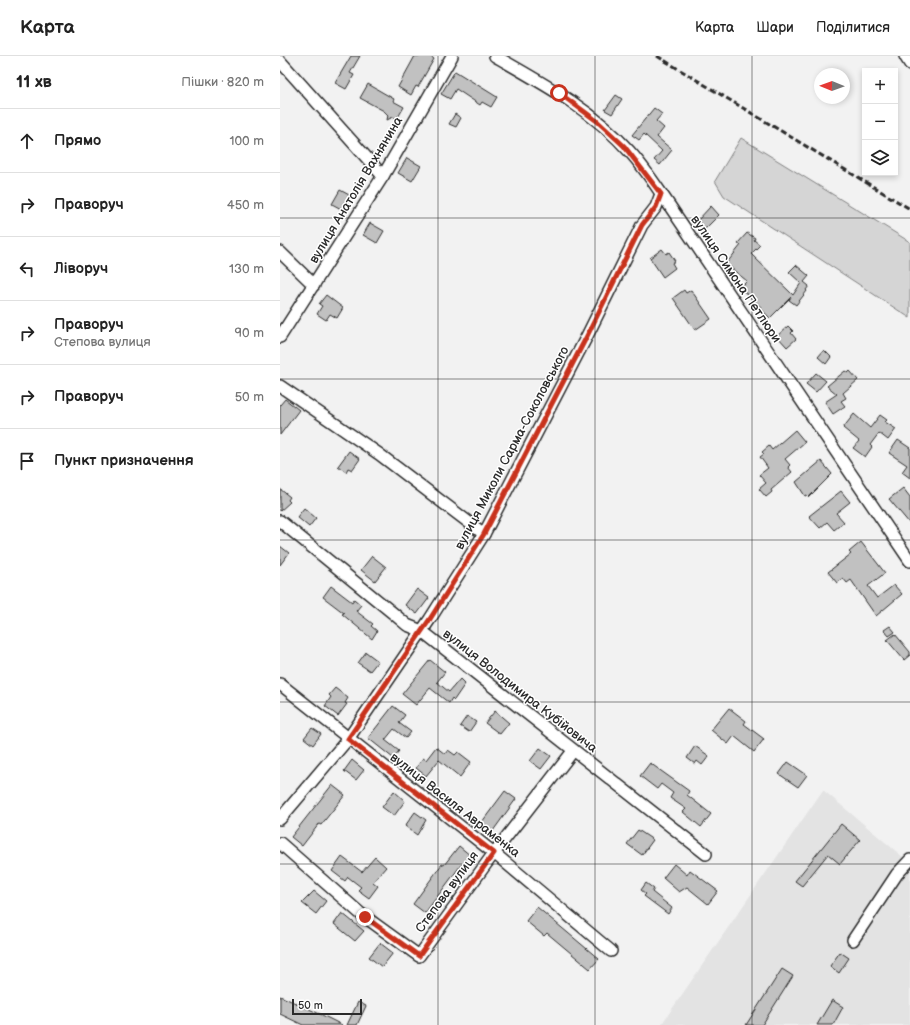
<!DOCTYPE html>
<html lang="uk">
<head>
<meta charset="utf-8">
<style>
  :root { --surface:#fff; --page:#f6f6f6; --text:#222; --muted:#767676; --line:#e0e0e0 }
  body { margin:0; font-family:"Balsamiq Sans",sans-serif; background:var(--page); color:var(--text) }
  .controls { position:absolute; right:12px; top:12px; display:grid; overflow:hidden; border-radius:0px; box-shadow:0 2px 6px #0003 }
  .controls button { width:36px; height:36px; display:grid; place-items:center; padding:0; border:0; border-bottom:1px solid var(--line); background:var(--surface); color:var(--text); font:20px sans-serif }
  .compass { position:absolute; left:534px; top:12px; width:36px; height:36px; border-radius:50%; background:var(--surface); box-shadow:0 2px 6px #0003; rotate:271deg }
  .scale { position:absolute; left:12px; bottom:10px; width:70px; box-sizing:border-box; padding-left:4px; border:2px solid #2b2b2b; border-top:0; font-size:11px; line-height:14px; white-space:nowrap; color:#2b2b2b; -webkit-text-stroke:3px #fff; paint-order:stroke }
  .stop { position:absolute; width:12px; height:12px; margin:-9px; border:3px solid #c8321e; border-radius:50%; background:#fff }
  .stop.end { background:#c8321e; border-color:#fff; box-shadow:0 1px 4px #0008 }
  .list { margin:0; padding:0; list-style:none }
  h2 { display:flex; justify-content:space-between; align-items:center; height:52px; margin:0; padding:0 16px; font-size:17px }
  h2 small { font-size:13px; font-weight:400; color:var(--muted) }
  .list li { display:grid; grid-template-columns:26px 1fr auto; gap:12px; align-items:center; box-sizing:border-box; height:64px; padding:0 16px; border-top:1px solid var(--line) }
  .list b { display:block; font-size:15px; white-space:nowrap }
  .list p { margin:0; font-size:13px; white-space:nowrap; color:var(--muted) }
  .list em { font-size:13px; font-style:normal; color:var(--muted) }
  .icon { flex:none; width:22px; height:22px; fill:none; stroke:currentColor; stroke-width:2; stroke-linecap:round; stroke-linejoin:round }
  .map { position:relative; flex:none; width:630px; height:969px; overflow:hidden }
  header { display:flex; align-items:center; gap:24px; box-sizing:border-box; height:56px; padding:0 20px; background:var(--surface); border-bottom:1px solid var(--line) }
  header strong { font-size:19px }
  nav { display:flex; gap:22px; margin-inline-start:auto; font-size:14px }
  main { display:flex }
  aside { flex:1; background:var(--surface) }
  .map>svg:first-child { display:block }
  .built { fill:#e3e3e3 }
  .green { fill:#d5d5d5; stroke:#808080 }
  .building { fill:#c1c1c1; stroke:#2b2b2b }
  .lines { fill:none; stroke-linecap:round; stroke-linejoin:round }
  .minor-casing { stroke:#2b2b2b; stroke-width:14 }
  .minor { stroke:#fff; stroke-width:11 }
  .rail { stroke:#2b2b2b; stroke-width:3; stroke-dasharray:6 3; stroke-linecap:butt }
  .route { stroke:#c8321e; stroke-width:5 }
  .grid { fill:none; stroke:#2b2b2b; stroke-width:1; stroke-opacity:0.55 }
  .labels { text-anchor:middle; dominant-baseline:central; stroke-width:3; stroke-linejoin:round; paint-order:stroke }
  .street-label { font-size:13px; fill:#2b2b2b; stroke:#fff }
</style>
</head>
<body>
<header>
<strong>Карта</strong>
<nav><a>Карта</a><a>Шари</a><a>Поділитися</a></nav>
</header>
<main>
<aside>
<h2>11 хв<small>Пішки · 820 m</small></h2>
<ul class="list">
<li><svg class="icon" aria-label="ahead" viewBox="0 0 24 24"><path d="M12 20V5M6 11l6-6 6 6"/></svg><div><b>Прямо</b></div><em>100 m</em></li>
<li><svg class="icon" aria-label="right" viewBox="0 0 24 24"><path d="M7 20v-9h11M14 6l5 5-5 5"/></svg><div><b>Праворуч</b></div><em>450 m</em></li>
<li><svg class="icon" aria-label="left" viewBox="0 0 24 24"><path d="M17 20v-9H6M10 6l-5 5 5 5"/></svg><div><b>Ліворуч</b></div><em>130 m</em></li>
<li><svg class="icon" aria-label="right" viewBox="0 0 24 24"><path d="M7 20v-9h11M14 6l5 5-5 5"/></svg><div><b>Праворуч</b><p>Степова вулиця</p></div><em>90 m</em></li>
<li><svg class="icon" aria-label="right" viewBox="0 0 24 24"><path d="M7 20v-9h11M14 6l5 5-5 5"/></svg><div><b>Праворуч</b></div><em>50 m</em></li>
<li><svg class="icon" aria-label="arrive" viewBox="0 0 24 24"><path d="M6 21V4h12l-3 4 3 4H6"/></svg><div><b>Пункт призначення</b></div></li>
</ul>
</aside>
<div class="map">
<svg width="630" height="969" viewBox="0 0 630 969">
  <rect width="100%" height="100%" fill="#f2f2f2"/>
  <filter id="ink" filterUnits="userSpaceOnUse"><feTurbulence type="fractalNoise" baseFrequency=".025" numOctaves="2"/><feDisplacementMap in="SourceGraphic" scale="8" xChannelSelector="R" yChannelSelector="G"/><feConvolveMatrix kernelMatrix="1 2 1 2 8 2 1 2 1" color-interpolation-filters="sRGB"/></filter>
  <g filter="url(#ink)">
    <polygon class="built" points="543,734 630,807 630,969 381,969"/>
    <polygon class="green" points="461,82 630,186 630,262 444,140 435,125"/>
    <g class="building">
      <polygon points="71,0 80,0 70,17 74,19 66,33 55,27"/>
      <polygon points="135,0 150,0 154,3 138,31 136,30 131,39 118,31"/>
      <polygon points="175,15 217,41 211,51 202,46 200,49 176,33 170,43 161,38"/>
      <polygon points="88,28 114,43 113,45 124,51 117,63 113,61 107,64 108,59 104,55 80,42"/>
      <polygon points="336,39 342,43 332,58 325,54"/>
      <polygon points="374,52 382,58 376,65 384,72 377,81 392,94 380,109 374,104 382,95 364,78 359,84 352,79"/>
      <polygon points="175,58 181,62 176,71 169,68"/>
      <polygon points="127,102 141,110 132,125 118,117"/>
      <polygon points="60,134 71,140 63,154 52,148"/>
      <polygon points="431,150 439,159 425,173 417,165"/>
      <polygon points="90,167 104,175 97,187 83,179"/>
      <polygon points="467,177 475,182 474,184 480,189 471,198 513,239 521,227 509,216 516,209 529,220 524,226 529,230 526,234 527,235 516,249 509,244 511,241 490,262 480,252 481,251 460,232 467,225 446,208 461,189 458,187"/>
      <polygon points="382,193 386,198 389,196 395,205 392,207 395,212 383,221 370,202"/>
      <polygon points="404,234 406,237 411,234 431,263 415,274 393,242"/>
      <polygon points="46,239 63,252 57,262 50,258 46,264 37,258 42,250 39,248"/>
      <polygon points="508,270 513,275 511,277 516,283 507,291 497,280"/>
      <polygon points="544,294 551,301 546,308 538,301"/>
      <polygon points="565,315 568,317 570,315 578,324 563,337 566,342 561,345 565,350 553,358 545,346 557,338 547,330"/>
      <polygon points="536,317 546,325 536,336 526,328"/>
      <polygon points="5,343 19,354 0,379 0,349"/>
      <polygon points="574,358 590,372 600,359 607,364 605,366 616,373 608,384 599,377 590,389 592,391 585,401 573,392 579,385 563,372"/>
      <polygon points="515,374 525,386 505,403 510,409 508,411 512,416 491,434 492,436 486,441 479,433 486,427 479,419 488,412 480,401 484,398 482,396 489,390 492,394"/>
      <polygon points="618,384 630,392 630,422 622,416 627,409 609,397"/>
      <polygon points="69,395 80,403 72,414 68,412 66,416 58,410"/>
      <polygon points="541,405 552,418 529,441 527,439 525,440 516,426"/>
      <polygon points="623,432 630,441 630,468 609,443"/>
      <polygon points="0,433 10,441 8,444 10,446 0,455"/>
      <polygon points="561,435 570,446 556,457 564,466 554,474 547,466 540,472 529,460"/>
      <polygon points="24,452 36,462 29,471 17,461"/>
      <polygon points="581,486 605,517 588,530 597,542 614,529 622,538 596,560 571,524 567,527 563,522 557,527 548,516 571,498 569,496"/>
      <polygon points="0,490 9,497 0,509"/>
      <polygon points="92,500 106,511 95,525 81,514"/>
      <polygon points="51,530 72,546 74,543 81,549 76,555 93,568 91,570 97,575 92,583 62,558 64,557 43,541"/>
      <polygon points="137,533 149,542 137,558 125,549"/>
      <polygon points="610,570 615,576 609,580 604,574"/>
      <polygon points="615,578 630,596 630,599 624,604 607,584"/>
      <polygon points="86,596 98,605 90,615 78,607"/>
      <polygon points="150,604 165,616 157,626 169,636 180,623 185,628 174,644 172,642 169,647 150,632 136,649 122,638"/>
      <polygon points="55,632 68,642 65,647 67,648 58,660 45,650 51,641 49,639"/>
      <polygon points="113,650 125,659 119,667 131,676 126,682 114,673 105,684 119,695 113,702 88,682"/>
      <polygon points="449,652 466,665 464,668 484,683 474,696 454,680 448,688 431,674"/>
      <polygon points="215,655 229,667 220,678 205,667"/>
      <polygon points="187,660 196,666 189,676 180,670"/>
      <polygon points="32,672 41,678 33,689 24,682"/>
      <polygon points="415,690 429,700 422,709 417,705 415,708 407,702"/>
      <polygon points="156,691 165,698 168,694 175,699 178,696 191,706 180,721 159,704 146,720 136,712 143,702 146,704"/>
      <polygon points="260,692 271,700 261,713 250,705"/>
      <polygon points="72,704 84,714 76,724 64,715"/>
      <polygon points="508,706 527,719 518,731 499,718"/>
      <polygon points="370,707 409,735 407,739 431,758 421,771 403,756 406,753 390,742 393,737 381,728 377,733 360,720"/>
      <polygon points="52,729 65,739 41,769 39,768 22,790 11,781"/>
      <polygon points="114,735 125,745 114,760 102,751"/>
      <polygon points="225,735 236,743 210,779 199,770"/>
      <polygon points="135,756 146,764 137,779 125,770"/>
      <polygon points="561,768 580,784 560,808 548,798 522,830 515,825"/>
      <polygon points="358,774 373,784 362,799 347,788"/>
      <polygon points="179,790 191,800 183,810 181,809 145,857 133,848 162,808 164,809"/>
      <polygon points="62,801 82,816 95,801 106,811 93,826 98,830 89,842 78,834 81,831 68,821 65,825 52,815"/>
      <polygon points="394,808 407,819 410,814 438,835 428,848 407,831 399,836 383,822"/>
      <polygon points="366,827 374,833 372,836 392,852 388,858 364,840 366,838 361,834"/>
      <polygon points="34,835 46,845 36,858 22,847"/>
      <polygon points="257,851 319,903 310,913 267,877 264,880 246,865"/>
      <polygon points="62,857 84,875 75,885 54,868"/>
      <polygon points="100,887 113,897 102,911 89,901"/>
      <polygon points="560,896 569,902 559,917 550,910"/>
      <polygon points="502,913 513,920 482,969 466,969"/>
      <polygon points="0,940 40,958 62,969 23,969 0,958"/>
      <polygon points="552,944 563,951 553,969 537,969"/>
      <polygon points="78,946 86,950 77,969 67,969"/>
    </g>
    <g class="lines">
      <g class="minor-casing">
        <g id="minor">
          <path d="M 215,0 C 262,27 313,54 350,96 C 363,110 374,127 385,143 L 630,505"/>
          <polyline points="625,0 630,8"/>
          <polyline points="0,5 103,120"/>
          <polyline points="0,196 34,229"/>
          <polyline points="0,281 103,120 172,0"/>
          <polyline points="0,330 99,398 204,478"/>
          <polyline points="0,465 114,558 127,569 142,575 426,798"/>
          <polyline points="0,628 214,797 331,895"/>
          <polyline points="0,763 68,683 150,563 204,478 307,280 362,169 376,151 381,138"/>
          <polyline points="0,787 81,858 139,900 214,797 293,695"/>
          <polyline points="573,884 617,818 630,804"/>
        </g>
      </g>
      <use href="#minor" class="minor"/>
      <polyline class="rail" points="377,0 630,153"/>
    </g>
  </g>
  <g class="lines" filter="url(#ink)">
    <polyline class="route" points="85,861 139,900 214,797 68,683 150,563 204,478 307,280 362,169 376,151 381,138 344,90 317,65 279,37"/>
  </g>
  <path class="grid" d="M 158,0 L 158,969M 315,0 L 315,969M 472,0 L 472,969M 0,162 L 630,162M 0,323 L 630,323M 0,484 L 630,484M 0,646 L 630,646M 0,808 L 630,808"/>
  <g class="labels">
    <g class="street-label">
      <text transform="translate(76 134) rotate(-59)">вулиця Анатолія Вахнянина</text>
      <text transform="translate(456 223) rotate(56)">вулиця Симона Петлюри</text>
      <text transform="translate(232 392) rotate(-62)">вулиця Миколи Сарма-Соколовського</text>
      <text transform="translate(240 635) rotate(38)">вулиця Володимира Кубійовича</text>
      <text transform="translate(175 749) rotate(38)">вулиця Василя Авраменка</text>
      <text transform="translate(167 836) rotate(-54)">Степова вулиця</text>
    </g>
  </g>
</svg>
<div class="controls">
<button>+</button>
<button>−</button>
<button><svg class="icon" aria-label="layers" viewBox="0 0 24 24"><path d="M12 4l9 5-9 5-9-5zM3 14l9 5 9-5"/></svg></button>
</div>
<svg class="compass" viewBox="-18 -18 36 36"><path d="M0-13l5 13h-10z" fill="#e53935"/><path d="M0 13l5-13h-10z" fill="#767676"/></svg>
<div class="scale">50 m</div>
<div class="stop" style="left:279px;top:37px"></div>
<div class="stop end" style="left:85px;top:861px"></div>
</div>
</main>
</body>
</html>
